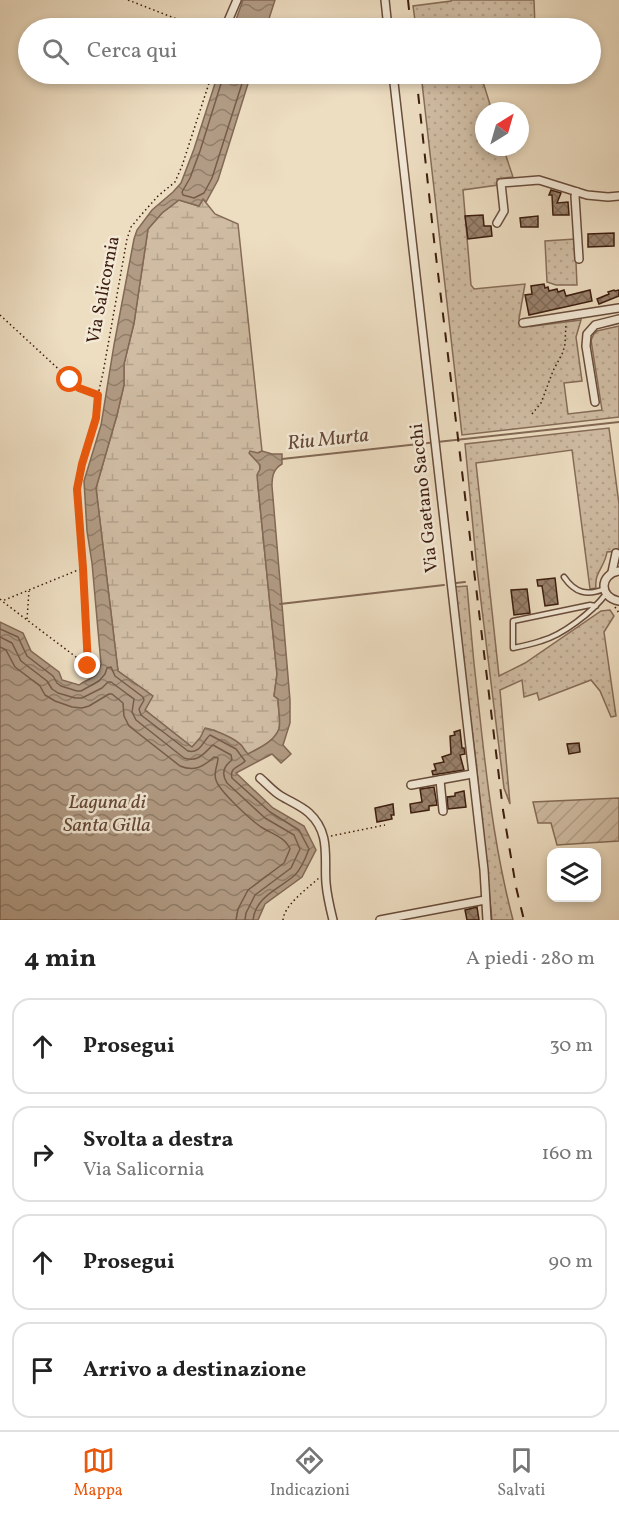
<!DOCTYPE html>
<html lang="it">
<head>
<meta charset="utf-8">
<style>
  :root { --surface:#fff; --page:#f2f2f2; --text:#222; --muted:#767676; --line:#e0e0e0; --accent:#ea580c }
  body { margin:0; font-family:Vollkorn,serif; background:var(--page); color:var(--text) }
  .controls { position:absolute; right:18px; bottom:18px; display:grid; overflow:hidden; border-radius:12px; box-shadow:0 3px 9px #0003 }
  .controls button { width:54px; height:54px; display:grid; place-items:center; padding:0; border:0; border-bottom:2px solid var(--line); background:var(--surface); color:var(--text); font:30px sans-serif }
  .compass { position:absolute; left:475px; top:102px; width:54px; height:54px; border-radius:50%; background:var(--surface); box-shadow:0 3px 9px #0003; rotate:37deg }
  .stop { position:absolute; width:18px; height:18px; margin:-14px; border:4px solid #ea580c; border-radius:50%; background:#fff }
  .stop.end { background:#ea580c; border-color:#fff; box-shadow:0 2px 6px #0008 }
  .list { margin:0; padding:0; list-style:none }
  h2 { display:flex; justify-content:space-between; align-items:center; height:78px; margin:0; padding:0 24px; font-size:26px }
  h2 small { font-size:20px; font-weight:400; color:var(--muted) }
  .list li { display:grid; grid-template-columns:39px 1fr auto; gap:18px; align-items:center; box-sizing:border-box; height:96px; margin:0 12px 12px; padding:0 12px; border:2px solid var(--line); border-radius:18px }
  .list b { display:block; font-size:22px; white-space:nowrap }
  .list p { margin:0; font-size:20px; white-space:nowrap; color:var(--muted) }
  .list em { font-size:20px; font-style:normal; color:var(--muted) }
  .icon { flex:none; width:33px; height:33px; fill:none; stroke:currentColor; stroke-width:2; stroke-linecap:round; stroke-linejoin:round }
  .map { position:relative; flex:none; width:619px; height:920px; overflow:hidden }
  .search { position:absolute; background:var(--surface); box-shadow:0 3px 9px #0003; left:18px; right:18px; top:18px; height:66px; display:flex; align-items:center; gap:15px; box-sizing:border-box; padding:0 21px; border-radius:33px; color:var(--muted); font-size:22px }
  .sheet { height:510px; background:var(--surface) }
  nav { display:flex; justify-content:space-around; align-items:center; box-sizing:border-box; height:84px; border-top:2px solid var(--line); background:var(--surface); font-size:16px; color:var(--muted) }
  nav a { display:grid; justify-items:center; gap:3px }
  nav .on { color:var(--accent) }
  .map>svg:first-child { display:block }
  .grass { fill:url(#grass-dots); stroke:#866c58; stroke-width:1.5 }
  .wetland { fill:url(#wetland-marsh); stroke:#866c58; stroke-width:1.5 }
  .garden { fill:url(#garden-furrows); stroke:#866c58; stroke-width:1.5 }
  .water { fill:url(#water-waves); stroke:#826855; stroke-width:1.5 }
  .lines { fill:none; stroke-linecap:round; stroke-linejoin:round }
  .shore { stroke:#765c49; stroke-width:1.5 }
  .stream { stroke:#826855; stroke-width:2 }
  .building { fill:url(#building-cross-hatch); stroke:#3c1c0e; stroke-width:1.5 }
  .service-casing { stroke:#684c3b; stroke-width:7 }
  .minor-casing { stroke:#684c3b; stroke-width:10 }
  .path { stroke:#3c1c0e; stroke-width:1.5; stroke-dasharray:1.5 3; stroke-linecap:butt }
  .service { stroke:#f3e9d7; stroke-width:4 }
  .minor { stroke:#f3e9d7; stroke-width:7 }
  .rail { stroke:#3c1c0e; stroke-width:2; stroke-dasharray:10 10; stroke-linecap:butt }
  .route { stroke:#ea580c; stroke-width:8 }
  .labels { text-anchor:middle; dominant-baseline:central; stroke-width:5; stroke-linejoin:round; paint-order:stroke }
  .street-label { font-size:18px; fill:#3c1c0e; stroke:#f3e9d7 }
  .water-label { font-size:20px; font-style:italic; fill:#654837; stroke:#f3e9d7 }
</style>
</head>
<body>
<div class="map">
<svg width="619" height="920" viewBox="0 0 619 920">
  <defs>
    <pattern id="grass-dots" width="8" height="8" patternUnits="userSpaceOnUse" patternTransform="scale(1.5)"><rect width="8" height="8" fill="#cfbca3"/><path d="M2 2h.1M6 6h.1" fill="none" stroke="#b3a18b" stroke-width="1.8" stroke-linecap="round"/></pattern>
    <pattern id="wetland-marsh" width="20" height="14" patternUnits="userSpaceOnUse" patternTransform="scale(1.5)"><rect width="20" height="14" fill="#cfbca3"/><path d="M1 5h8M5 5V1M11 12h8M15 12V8" fill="none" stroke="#b3a18b"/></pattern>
    <pattern id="garden-furrows" width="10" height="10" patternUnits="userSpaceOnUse" patternTransform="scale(1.5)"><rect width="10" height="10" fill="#cfbca3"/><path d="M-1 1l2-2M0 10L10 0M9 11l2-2" fill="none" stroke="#b3a18b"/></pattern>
    <pattern id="water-waves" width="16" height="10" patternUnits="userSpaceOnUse" patternTransform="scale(1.5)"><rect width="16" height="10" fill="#b19b84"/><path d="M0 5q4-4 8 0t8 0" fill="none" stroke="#917e6a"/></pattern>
    <pattern id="building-cross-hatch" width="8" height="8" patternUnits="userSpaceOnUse" patternTransform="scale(1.5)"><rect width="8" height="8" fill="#98806b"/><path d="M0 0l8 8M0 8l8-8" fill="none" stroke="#7d6856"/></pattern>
  </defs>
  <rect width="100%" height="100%" fill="#edddc1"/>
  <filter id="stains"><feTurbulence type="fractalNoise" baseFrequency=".00333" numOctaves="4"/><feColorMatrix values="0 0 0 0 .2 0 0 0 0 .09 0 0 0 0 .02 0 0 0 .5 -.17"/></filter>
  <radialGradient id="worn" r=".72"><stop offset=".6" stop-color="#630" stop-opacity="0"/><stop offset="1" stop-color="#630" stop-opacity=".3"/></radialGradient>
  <g class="grass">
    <polygon points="451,0 534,0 535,28 416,28 413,6 451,1"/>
    <polygon points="421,74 478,74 479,79 484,85 492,111 484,111 484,147 503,147 513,177 497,179 498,185 463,190 471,285 474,289 525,284 519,319 520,326 534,326 581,320 576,337 582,381 564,383 568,414 602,410 591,340 594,334 597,331 619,326 619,417 462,435"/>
    <polygon points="575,239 577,285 556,285 547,282 545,241"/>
    <path d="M 609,428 L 619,504 L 619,551 L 607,552 C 605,567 594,572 596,588 L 590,589 L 572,450 L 476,463 L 499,676 L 525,663 L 601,611 L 610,610 L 614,616 L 604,632 L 616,716 L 611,717 L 600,691 L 591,680 L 539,700 L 537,693 L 524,697 L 522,680 L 500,690 L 510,804 L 504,788 L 477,569 L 465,444 Z"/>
    <path d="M 467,586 C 471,636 476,686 482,736 C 489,798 497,859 513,920 L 492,920 L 476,762 L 454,587 Z"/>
  </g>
  <path class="wetland" d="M 203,199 L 215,214 L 238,224 L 262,451 L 258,453 L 260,469 L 258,486 L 277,674 L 274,696 L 278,699 C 278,707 281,723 279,729 C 274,742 259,748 248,754 L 246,753 L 241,745 L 214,730 L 200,738 L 192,747 L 145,710 L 152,696 L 118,671 L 96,488 L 117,415 L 124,385 L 124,364 L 134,323 L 148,229 L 162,213 L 179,200 L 199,206 Z"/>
  <polygon class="garden" points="619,798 619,841 557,845 551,823 538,823 533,802"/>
  <g class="water">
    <polygon points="243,0 275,0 266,28 233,28"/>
    <path d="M 218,74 L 251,74 L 218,180 L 206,202 L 203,199 L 199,206 L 179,200 L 162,213 L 148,229 L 134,323 L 124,364 L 124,385 L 117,415 L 96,488 L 118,671 L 153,696 L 145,710 L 192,747 L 200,738 L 205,728 C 215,730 235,738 242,746 C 244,749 246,752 248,754 C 259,748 274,742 279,729 C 281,721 278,708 278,699 L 274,696 L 277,674 L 258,486 L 257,475 L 260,469 L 260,465 L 249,453 L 250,451 L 258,453 L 262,451 L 272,454 L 282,454 L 282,464 C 273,469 272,477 272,486 L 290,700 L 290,723 L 283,745 L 291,754 L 281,763 L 272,754 L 236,773 L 273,808 L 304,826 L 316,850 L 302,877 L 265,904 L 258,920 L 0,920 L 0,622 L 23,633 L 31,651 L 59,672 L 62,680 L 79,685 C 90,677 98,679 101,664 L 92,563 L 87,531 L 84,481 L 101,425 L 114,345 L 134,239 L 137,230 L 152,210 L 173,192 L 181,183 L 194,149 Z"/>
  </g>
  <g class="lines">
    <g class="shore">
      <polyline points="224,74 200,151 190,178 182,192 183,195 194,198 204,193 212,178 245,74"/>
      <path d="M 0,629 L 18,637 L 27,656 L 53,676 L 57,683 L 61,686 L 77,691 L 81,691 L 99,681 L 105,674 L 107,668 L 111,667 L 115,676 L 143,697 L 144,700 L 139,709 L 141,715 L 188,751 C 200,754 203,741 210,735 L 236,749 L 245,761 C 240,767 229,767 232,778 L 270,812 L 299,830 L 309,849 C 306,857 301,869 295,875 C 279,889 256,896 253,920"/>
      <path d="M 0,637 L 12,643 L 21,661 L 47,681 L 52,689 L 58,693 L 75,698 L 82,698 L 102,688 L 108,682 L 111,682 L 134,699 L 132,712 L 136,720 L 184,758 C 198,763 204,753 213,745 L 231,755 L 232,760 C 224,766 221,774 227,783 L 265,818 L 294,835 L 300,849 L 291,868 L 255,895 L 246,913 L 245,920"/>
      <path d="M 0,647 L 6,650 L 15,667 L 40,686 L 45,695 L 55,701 L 72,707 L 82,708 L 89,706 L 109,694 L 112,694 L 123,703 L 124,716 L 129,726 L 180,766 C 194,772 203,767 214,757 L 218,758 C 218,765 213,772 216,780 C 219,791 251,820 261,827 C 272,834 285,837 290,849 L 284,863 L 248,890 L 238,909 L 236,920"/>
    </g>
    <g class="stream">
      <polyline points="282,459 619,422"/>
      <polyline points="456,583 465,582"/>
      <polyline points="280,604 444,585"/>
    </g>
  </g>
  <g class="building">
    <polygon points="551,190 561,193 557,203 568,202 569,215 553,215 552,195 549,195"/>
    <polygon points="483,215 484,226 491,226 492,236 468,239 465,216"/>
    <polygon points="538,216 538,227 521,227 520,218"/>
    <polygon points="614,233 614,246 588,247 588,234"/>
    <polygon points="544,284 545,288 548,287 549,291 557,289 558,292 564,290 566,296 590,290 592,301 529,315 525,295 532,294 531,286"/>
    <polygon points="614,290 615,291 619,290 619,296 599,304 597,299 609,294 608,292"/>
    <polygon points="555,578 558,604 545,606 542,586 538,586 537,580"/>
    <polygon points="527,589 530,613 514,615 511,590"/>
    <polygon points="460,730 462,748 464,748 465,754 460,755 464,770 433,775 432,771 436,770 434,764 444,762 442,757 451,754 450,736 455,735 454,732"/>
    <polygon points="579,743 580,752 569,754 567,744"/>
    <polygon points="434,787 437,805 429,806 429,810 411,813 410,804 422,802 420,789"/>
    <polygon points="464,791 466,807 448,809 447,797 455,796 455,793"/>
    <polygon points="393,804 394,815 391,815 392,819 377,822 375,808"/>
    <polygon points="477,907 479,920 467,920 465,910"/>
  </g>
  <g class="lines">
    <g class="service-casing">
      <g id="service">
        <path d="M 564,577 C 575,593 587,596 604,589"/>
        <path d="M 596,606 L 590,605 L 513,621 L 513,648 C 523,646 532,644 541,641 C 563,635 592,612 606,594"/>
      </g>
    </g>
    <g class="minor-casing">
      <g id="minor">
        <polyline points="385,0 388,28"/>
        <polyline points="225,28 237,0"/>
        <polyline points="393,74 484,870 487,920"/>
        <polyline points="577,192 575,196 579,259"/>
        <polyline points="497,223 504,211 501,183 539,180 587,195 608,197 619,196"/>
        <polyline points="523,323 619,308"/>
        <polyline points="595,402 586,346 587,334 595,325 619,319"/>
        <path d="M 619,571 C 599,574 599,598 619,601"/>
        <polyline points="612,572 616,553"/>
        <path d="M 260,778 C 267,784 274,792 281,796 C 291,802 301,806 309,813 C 331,833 324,858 326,883 C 327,895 330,908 333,920"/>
        <polyline points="440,780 443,811"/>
        <polyline points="411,785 472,774"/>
        <polyline points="380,920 485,900"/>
      </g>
    </g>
    <g class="path">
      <polyline points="128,0 200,28"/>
      <polyline points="0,315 79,388 98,395"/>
      <polyline points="532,414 541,403 553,371 563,352 565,344 566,323"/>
      <polyline points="83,568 77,489 82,463 95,418 98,395 103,373 127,239 131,227 142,214 158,196 175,182 182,166 212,74"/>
      <polyline points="0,599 2,601 27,620 88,666 83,568 2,601"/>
      <polyline points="615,607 619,613"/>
      <polyline points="27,619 29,591"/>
      <polyline points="331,836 385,825"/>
      <path d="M 283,920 C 284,905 308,888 319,878"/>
    </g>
    <use href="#service" class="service"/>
    <use href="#minor" class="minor"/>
    <g class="rail">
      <polyline points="408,0 411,28"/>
      <polyline points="416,74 434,240 503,810 516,887 524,920"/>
    </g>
  </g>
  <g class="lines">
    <polyline class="route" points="70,380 79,388 98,395 96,418 82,464 77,489 83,568 88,666"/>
  </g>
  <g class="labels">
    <g class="street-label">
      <text transform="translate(104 290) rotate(-79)">Via Salicornia</text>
      <text transform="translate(425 498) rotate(-96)">Via Gaetano Sacchi</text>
    </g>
    <g class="water-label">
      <text transform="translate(328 440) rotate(-6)">Riu Murta</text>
      <text x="107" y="803">Laguna di<tspan x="107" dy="23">Santa Gilla</tspan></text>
    </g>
  </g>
  <rect width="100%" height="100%" filter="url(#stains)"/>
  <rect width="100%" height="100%" fill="url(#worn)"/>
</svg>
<div class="controls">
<button><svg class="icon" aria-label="layers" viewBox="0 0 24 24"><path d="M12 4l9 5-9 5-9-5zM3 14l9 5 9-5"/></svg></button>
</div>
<svg class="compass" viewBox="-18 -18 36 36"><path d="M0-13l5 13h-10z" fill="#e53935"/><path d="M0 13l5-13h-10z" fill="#767676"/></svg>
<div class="stop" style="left:70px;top:380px"></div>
<div class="stop end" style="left:88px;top:666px"></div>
<div class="search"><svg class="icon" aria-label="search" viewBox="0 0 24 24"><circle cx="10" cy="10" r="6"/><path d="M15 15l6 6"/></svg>Cerca qui</div>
</div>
<section class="sheet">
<h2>4 min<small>A piedi · 280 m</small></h2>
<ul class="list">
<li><svg class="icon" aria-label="ahead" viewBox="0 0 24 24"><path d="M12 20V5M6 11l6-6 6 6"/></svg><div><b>Prosegui</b></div><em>30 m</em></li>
<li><svg class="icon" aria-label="right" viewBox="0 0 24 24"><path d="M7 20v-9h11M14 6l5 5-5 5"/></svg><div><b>Svolta a destra</b><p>Via Salicornia</p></div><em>160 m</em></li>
<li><svg class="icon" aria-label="ahead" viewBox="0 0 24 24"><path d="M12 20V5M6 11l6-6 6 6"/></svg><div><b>Prosegui</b></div><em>90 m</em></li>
<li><svg class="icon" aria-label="arrive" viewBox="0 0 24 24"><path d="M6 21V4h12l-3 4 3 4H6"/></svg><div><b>Arrivo a destinazione</b></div></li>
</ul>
</section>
<nav>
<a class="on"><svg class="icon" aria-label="map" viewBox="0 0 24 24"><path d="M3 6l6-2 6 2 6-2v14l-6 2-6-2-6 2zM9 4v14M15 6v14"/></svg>Mappa</a>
<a><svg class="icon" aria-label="directions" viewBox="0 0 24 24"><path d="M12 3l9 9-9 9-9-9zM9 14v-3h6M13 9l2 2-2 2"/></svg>Indicazioni</a>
<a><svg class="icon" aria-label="saved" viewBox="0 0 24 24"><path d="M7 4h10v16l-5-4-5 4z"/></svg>Salvati</a>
</nav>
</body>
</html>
